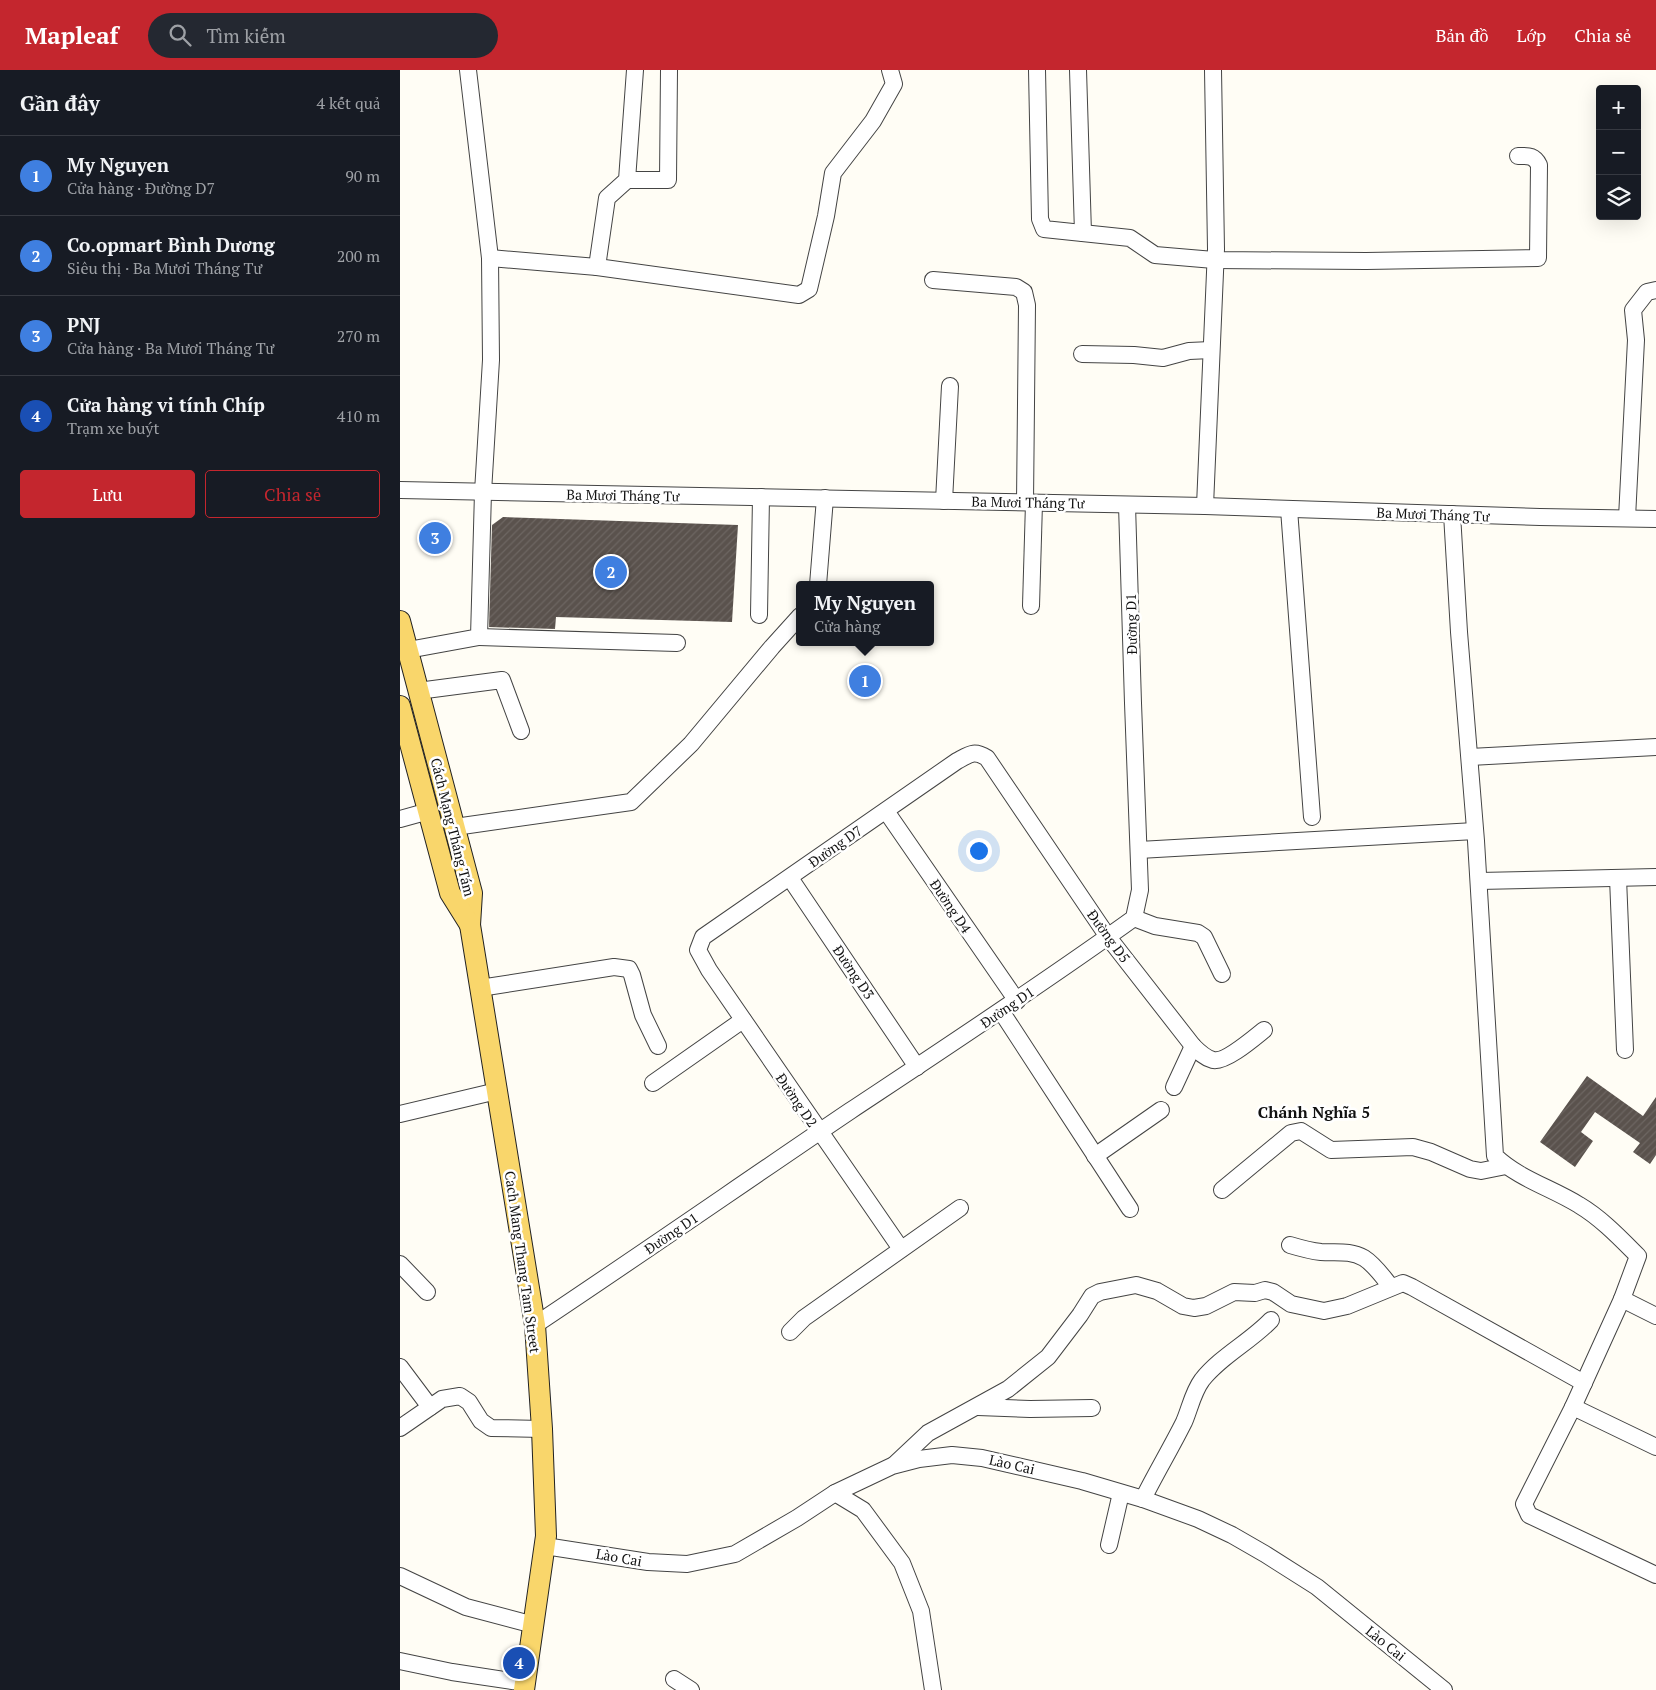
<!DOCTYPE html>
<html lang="vi">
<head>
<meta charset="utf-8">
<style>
  :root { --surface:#171b24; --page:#242831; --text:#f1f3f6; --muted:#9ea1a6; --line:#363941; --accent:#c4262e }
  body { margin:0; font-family:"PT Serif",serif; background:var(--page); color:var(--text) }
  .controls { position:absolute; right:15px; top:15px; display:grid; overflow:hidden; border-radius:5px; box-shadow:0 5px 20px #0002 }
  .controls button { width:45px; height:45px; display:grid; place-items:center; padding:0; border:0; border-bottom:1px solid var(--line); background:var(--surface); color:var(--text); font:25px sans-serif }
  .you { position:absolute; left:578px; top:780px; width:18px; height:18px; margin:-12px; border:4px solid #fff; border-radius:50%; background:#1a73e8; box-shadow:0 0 0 8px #1a73e833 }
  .badge { display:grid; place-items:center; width:32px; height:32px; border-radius:50%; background:var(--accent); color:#fff; font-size:16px; font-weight:700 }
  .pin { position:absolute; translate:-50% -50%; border:2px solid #fff; box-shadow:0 1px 5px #0006 }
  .popup { position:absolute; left:396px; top:511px; width:138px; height:65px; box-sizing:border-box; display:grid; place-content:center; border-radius:5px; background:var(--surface); filter:drop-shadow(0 1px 4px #0005); font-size:16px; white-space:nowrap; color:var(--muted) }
  .popup b { font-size:19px; color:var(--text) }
  .popup::after { content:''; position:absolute; left:50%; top:100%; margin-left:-10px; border:10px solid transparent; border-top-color:var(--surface) }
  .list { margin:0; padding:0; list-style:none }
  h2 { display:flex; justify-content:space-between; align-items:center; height:65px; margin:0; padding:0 20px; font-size:21px }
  h2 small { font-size:16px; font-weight:400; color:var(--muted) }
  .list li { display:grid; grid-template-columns:32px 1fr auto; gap:15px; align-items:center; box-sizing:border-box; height:80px; padding:0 20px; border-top:1px solid var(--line) }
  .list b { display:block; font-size:19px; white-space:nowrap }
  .list p { margin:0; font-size:16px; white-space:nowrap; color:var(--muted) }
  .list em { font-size:16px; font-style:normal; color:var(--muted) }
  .actions { display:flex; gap:10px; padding:15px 20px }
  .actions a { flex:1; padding:11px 0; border:1px solid var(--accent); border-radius:5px; text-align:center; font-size:18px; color:var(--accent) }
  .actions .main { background:var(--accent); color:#fff }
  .icon { flex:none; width:28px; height:28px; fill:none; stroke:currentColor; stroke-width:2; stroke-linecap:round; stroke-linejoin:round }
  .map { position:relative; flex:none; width:1256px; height:1620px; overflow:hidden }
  header { display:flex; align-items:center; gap:30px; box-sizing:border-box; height:70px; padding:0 25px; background:var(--accent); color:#fff }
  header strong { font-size:24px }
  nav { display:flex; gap:28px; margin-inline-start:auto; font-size:18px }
  .search { width:350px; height:45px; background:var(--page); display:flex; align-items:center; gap:12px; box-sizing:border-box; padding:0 18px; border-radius:28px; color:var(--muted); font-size:19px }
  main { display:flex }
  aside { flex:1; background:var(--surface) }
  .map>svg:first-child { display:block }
  .building { fill:url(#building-hatch) }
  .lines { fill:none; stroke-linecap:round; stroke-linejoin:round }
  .minor-casing { stroke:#444; stroke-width:18 }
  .major-casing { stroke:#222; stroke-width:22 }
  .minor { stroke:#fff; stroke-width:16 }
  .major { stroke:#f9d66b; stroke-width:20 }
  .labels { text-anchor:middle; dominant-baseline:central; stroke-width:5; stroke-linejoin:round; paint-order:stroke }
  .street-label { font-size:14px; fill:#111; stroke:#fff }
  .quarter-label { font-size:16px; font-weight:bold; fill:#111; stroke:#fff }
</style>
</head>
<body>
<header>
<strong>Mapleaf</strong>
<div class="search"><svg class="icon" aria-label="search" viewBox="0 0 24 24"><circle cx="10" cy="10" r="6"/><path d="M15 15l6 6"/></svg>Tìm kiếm</div>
<nav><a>Bản đồ</a><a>Lớp</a><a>Chia sẻ</a></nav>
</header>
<main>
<aside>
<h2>Gần đây<small>4 kết quả</small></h2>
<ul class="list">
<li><span class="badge" style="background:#3f7fe0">1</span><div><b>My Nguyen</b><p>Cửa hàng · Đường D7</p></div><em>90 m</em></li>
<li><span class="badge" style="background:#3f7fe0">2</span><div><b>Co.opmart Bình Dương</b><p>Siêu thị · Ba Mươi Tháng Tư</p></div><em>200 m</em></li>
<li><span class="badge" style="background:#3f7fe0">3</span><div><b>PNJ</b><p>Cửa hàng · Ba Mươi Tháng Tư</p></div><em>270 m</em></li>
<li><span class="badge" style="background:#1a4fb4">4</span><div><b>Cửa hàng vi tính Chíp</b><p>Trạm xe buýt</p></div><em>410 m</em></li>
</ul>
<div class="actions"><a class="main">Lưu</a><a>Chia sẻ</a></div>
</aside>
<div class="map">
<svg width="1256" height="1620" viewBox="0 0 1256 1620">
  <defs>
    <pattern id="building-hatch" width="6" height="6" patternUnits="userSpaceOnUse" patternTransform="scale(1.25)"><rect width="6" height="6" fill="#5a524d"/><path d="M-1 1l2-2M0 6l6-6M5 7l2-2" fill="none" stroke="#6d6662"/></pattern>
  </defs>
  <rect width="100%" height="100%" fill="#fffdf5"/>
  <g class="building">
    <polygon points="103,447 338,455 332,552 156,547 155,559 89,557 92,455"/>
    <polygon points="1187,1006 1243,1046 1256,1027 1256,1085 1250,1094 1233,1082 1240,1073 1195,1042 1181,1062 1193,1071 1175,1097 1140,1072"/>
  </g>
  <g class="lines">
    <g class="minor-casing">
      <g id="minor">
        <path d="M 637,0 L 640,149 L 644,159 L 730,168 L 755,185 L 814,190 L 966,191 L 1138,188 L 1139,95 C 1134,85 1128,86 1118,86"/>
        <polyline points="678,0 683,163"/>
        <polyline points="227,110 268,110 269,0"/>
        <polyline points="90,188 197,197 399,225 409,219 426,146 433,103 473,51 494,14 490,0"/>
        <polyline points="197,197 207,128 227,110 235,0"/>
        <polyline points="533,210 616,217 624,222 627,235 625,432"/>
        <polyline points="682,284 734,285 763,288 789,281 811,280"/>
        <polyline points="0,420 805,436 1140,447 1256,449"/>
        <polyline points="544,431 550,316"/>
        <polyline points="805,436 816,179 813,0"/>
        <polyline points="889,439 912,747"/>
        <path d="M 1052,444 L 1059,562 L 1076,771 L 1095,1086 C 1119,1109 1152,1118 1179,1135 C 1201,1148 1220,1168 1238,1186 L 1222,1229"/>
        <polyline points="1227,448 1236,270 1233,240 1247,222 1256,220"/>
        <polyline points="418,515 425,428"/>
        <polyline points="631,536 634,433"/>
        <polyline points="359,545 361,427"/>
        <polyline points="79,567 277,573"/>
        <polyline points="8,580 79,567 83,422 91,290 90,188 68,0"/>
        <polyline points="18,621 102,610 121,661"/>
        <polyline points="1070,687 1256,677"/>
        <polyline points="486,741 617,931"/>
        <polyline points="0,749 29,741"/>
        <polyline points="55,757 231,732 291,674 372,577 400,546"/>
        <polyline points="739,780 1075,761"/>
        <polyline points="390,808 517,997"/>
        <polyline points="1218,808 1225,980"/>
        <polyline points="1079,811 1256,807"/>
        <polyline points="734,848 755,856 798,863 804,867 822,904"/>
        <polyline points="80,918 214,897 229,899 232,905 243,945 258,976"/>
        <polyline points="601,941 730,1139"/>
        <polyline points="253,1013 343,950"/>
        <polyline points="774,1017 793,976"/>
        <polyline points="0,1044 97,1021"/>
        <polyline points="695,1086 761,1040"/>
        <polyline points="822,1120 891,1063 901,1061 931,1080 1013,1077 1031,1082 1070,1099 1081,1101 1106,1096"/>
        <path d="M 890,1175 C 900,1178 911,1181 921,1182 C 936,1183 950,1180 964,1188 C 975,1195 983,1207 991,1217"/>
        <path d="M 501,1179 L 309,900 L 298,880 L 303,867 L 557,691 C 570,684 574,680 587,688 L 708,867 L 793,976 C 799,982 805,988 813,990 C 825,993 854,968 864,960"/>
        <polyline points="0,1194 27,1222"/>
        <path d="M 135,1255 C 240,1185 345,1112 450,1041 C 545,978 641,915 734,848 L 740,820 L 733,633 L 727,435"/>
        <polyline points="390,1262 404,1248 560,1138"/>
        <polyline points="0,1297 30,1337"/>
        <polyline points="578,1337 630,1339 692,1338"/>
        <polyline points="1173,1337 1222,1229 1256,1246"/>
        <polyline points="0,1358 42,1329 60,1326 69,1332 81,1351 91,1358 142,1359"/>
        <polyline points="1256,1377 1173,1337 1124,1434 1129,1445 1256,1505"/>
        <polyline points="495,1394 528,1363 608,1319 648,1287 680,1245 692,1226 700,1222 736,1215 757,1221 783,1236 794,1238 806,1236 834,1222 855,1223 865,1220 873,1222 891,1234 924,1241 947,1236 1003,1213 1012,1217 1184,1313"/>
        <polyline points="435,1423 463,1440 502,1493 521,1541 533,1620"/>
        <path d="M 743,1429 C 756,1403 771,1378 784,1352 C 790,1338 793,1322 802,1310 C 821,1286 850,1272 871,1250"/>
        <polyline points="709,1475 721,1423"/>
        <polyline points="145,1476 248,1492 287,1494 335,1484 397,1448 435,1423 492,1396 519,1389 552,1385 582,1388 682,1411 743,1429 798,1449 832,1465 865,1484 917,1517 1044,1620"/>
        <polyline points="0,1506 66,1537 134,1555"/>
        <polyline points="0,1591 52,1602 125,1613"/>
        <polyline points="274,1609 291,1620"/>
      </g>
    </g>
    <g class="major-casing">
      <g id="major">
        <polyline points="0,551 72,823 70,855 135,1255 142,1359 146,1466 124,1620"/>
        <polyline points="0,636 50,823 70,855"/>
      </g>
    </g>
    <use href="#minor" class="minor"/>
    <use href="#major" class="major"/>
  </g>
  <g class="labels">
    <g class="street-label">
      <text transform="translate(223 425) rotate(1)">Ba Mươi Tháng Tư</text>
      <text transform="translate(628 432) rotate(1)">Ba Mươi Tháng Tư</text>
      <text transform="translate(1033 444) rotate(2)">Ba Mươi Tháng Tư</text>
      <text transform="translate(731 554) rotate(-91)">Đường D1</text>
      <text transform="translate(53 757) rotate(76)">Cách Mạng Tháng Tám</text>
      <text transform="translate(435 776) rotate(-35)">Đường D7</text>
      <text transform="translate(551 836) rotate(56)">Đường D4</text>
      <text transform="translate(709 866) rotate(54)">Đường D5</text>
      <text transform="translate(454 902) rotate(56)">Đường D3</text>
      <text transform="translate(607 937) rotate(-34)">Đường D1</text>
      <text transform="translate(397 1030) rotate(56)">Đường D2</text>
      <text transform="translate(271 1163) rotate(-34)">Đường D1</text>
      <text transform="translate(123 1192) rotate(82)">Cach Mang Thang Tam Street</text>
      <text transform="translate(612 1394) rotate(13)">Lào Cai</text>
      <text transform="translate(219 1487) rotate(10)">Lào Cai</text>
      <text transform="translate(986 1573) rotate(39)">Lào Cai</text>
    </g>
    <g class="quarter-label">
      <text x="914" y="1042">Chánh Nghĩa 5</text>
    </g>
  </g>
</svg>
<div class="controls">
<button>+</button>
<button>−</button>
<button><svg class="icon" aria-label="layers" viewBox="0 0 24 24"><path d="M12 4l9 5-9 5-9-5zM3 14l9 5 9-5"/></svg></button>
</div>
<div class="you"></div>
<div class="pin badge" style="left:465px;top:611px;background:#3f7fe0">1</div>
<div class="popup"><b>My Nguyen</b>Cửa hàng</div>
<div class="pin badge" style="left:211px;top:502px;background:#3f7fe0">2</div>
<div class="pin badge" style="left:35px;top:468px;background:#3f7fe0">3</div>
<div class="pin badge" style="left:119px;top:1593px;background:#1a4fb4">4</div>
</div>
</main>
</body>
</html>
